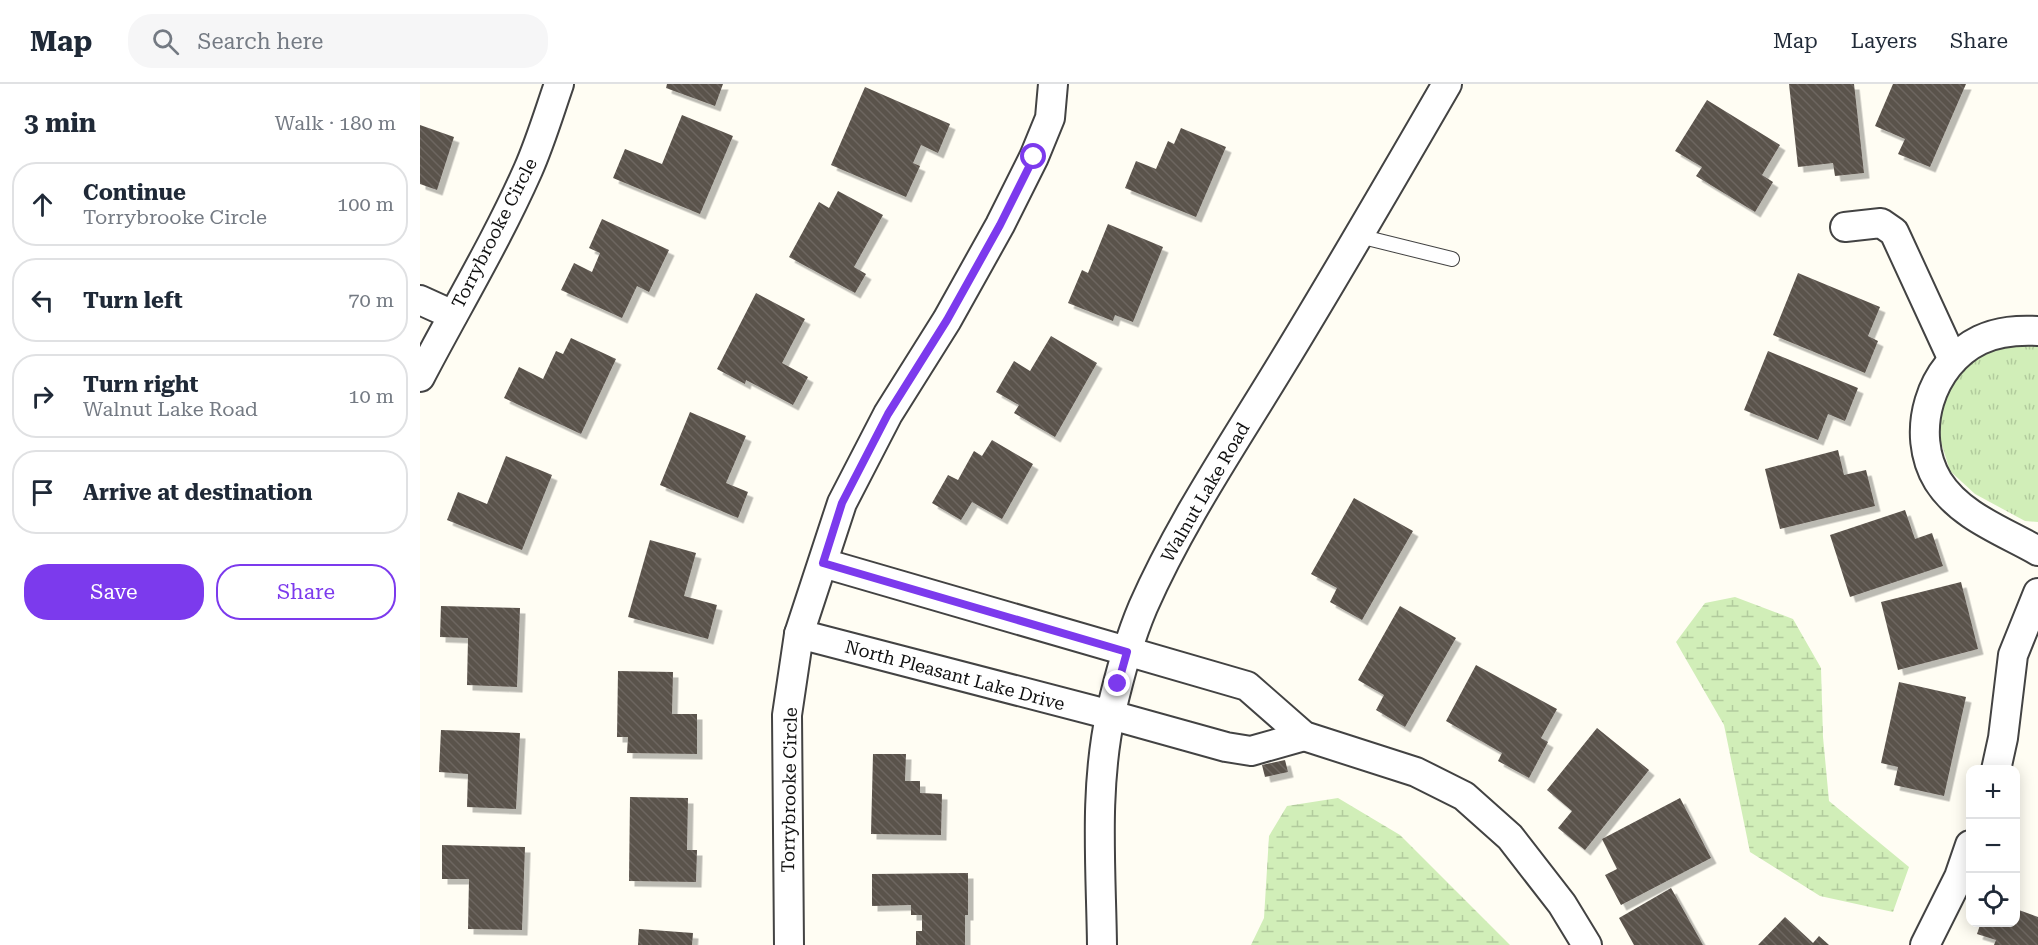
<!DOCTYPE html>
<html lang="en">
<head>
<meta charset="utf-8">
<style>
  :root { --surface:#fff; --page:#f6f6f7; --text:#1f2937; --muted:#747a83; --line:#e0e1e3; --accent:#7c3aed }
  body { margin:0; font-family:"Roboto Serif",serif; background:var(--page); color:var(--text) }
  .controls { position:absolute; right:18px; bottom:18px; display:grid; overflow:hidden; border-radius:12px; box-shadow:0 3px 15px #0003 }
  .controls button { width:54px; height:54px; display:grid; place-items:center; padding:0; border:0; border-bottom:2px solid var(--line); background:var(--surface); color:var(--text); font:30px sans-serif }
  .stop { position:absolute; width:18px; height:18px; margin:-14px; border:4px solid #7c3aed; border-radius:50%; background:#fff }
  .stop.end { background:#7c3aed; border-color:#fff; box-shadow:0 2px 6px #0008 }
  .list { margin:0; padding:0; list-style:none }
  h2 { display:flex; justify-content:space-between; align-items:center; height:78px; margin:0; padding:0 24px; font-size:26px }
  h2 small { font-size:20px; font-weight:400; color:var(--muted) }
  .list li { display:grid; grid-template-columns:39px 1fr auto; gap:18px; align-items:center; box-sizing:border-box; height:84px; margin:0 12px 12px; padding:0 12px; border:2px solid var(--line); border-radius:24px }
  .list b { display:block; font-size:22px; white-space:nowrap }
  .list p { margin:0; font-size:20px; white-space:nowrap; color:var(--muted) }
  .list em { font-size:20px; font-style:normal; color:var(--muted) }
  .actions { display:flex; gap:12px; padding:18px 24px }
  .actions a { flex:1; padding:14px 0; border:2px solid var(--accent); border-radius:24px; text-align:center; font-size:21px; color:var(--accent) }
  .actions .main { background:var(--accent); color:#fff }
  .icon { flex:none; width:33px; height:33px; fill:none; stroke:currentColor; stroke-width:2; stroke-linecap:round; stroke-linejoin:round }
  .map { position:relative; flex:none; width:1618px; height:861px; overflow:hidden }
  header { display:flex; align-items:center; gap:36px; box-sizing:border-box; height:84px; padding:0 30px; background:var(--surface); border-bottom:2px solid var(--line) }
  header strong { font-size:28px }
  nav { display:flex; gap:33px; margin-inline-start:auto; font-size:21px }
  .search { width:420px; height:54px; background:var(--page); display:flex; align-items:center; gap:15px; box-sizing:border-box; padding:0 21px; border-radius:24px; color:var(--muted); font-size:22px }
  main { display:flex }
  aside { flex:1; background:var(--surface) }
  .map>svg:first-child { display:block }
  .grass { fill:url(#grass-tufts) }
  .wetland { fill:url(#wetland-marsh) }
  .building { fill:url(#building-back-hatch); filter:url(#shadow) }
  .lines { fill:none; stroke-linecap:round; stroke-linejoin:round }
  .service-casing { stroke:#434343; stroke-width:16 }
  .minor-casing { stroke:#434343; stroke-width:32 }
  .service { stroke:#fff; stroke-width:14 }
  .minor { stroke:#fff; stroke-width:28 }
  .route { stroke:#7c3aed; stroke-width:8 }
  .labels { text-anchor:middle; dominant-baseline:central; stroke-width:6; stroke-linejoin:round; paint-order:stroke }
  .street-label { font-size:18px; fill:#101010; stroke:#fff }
</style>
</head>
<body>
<header>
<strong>Map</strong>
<div class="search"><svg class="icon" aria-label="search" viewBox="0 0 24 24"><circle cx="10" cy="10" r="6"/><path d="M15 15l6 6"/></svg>Search here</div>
<nav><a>Map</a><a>Layers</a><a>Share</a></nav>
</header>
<main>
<aside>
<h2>3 min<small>Walk · 180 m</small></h2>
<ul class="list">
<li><svg class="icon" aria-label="ahead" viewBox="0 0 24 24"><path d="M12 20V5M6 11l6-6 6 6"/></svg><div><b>Continue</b><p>Torrybrooke Circle</p></div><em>100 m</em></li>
<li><svg class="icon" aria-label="left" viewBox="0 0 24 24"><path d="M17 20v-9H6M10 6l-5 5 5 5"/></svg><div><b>Turn left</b></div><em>70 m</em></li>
<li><svg class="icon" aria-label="right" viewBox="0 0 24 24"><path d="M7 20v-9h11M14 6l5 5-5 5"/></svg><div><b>Turn right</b><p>Walnut Lake Road</p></div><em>10 m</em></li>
<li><svg class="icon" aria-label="arrive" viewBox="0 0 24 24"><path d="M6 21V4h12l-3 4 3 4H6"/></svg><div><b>Arrive at destination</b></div></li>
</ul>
<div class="actions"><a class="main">Save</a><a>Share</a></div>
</aside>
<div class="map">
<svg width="1618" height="861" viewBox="0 0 1618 861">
  <defs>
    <pattern id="grass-tufts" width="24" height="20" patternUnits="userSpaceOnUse" patternTransform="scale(1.5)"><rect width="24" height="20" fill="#d1eeb8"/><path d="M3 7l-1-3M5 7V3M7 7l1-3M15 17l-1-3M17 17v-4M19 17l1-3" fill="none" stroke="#b2cb9d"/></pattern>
    <pattern id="wetland-marsh" width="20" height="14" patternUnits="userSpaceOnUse" patternTransform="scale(1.5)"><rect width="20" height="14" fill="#d1eeb8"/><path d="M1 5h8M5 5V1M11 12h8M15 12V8" fill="none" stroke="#b2cb9d"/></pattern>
    <pattern id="building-back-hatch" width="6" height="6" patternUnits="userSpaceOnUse" patternTransform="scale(1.5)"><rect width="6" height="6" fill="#5a524b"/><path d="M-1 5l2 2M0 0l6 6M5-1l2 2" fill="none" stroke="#6d6661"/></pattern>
    <filter id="shadow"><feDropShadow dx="5.5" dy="5.5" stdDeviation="0" flood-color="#0004"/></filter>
  </defs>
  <rect width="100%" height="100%" fill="#fffdf3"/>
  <polygon class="grass" points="1618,258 1618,438 1605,437 1555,410 1530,387 1520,355 1518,322 1542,281 1571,262"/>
  <g class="wetland">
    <polygon points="1315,513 1373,535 1401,584 1403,653 1409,717 1489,783 1473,828 1400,812 1330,768 1304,641 1256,558 1285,519"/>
    <polygon points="918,714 980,751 1090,861 831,861 844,834 849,752 867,722"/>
  </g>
  <g class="building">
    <polygon points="247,0 303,0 295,22 246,4"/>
    <polygon points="1369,0 1434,0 1444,89 1415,92 1413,79 1378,83"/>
    <polygon points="1473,0 1546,0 1510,83 1478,70 1485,55 1455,42"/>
    <polygon points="445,3 530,40 518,69 501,61 493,79 500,82 486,113 411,81"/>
    <polygon points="1287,16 1360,61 1342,91 1353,98 1335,128 1276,92 1282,83 1255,67"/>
    <polygon points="262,31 313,52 280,130 193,94 205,65 242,80"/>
    <polygon points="0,41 34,53 17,106 0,100"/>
    <polygon points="761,44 806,63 776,133 705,104 716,77 736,85 748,57 754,60"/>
    <polygon points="418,107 463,131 434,183 446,190 435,209 369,173 399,118 409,124"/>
    <polygon points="182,135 249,166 229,208 217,202 202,234 141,206 154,179 172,188 180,169 169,164"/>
    <polygon points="688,140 743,163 713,238 695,231 693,237 648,219 662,186 668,189"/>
    <polygon points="1378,189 1460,223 1448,252 1458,257 1445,289 1353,251"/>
    <polygon points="336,209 385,235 362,279 388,293 373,321 326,296 325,300 297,285"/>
    <polygon points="631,252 677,279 635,353 594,329 599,321 576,308 594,277 610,287"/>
    <polygon points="151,254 196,275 161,350 84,314 99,283 123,295 136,267 143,270"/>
    <polygon points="1348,267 1438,304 1425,337 1408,330 1398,356 1324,326"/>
    <polygon points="270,328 326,352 306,399 328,408 318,434 240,401"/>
    <polygon points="572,356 613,380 582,435 552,418 541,436 512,419 528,391 538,396 554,367 562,372"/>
    <polygon points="1418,366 1424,391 1446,386 1455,422 1360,445 1345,385"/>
    <polygon points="86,372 132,391 102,466 27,436 38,408 67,420"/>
    <polygon points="934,414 993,447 942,536 910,518 917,504 891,490"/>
    <polygon points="1485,426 1495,455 1512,449 1523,482 1430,513 1410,451"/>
    <polygon points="230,456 276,469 264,512 297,521 288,555 208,533"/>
    <polygon points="1541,498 1558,565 1478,586 1461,518"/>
    <polygon points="21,522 100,524 97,603 47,601 48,554 20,553"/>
    <polygon points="980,522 1036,554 985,643 956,626 964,611 938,596"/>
    <polygon points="1056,581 1137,625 1121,654 1128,658 1109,694 1078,677 1082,669 1026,637"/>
    <polygon points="198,587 253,588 252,630 277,630 277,670 207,669 208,653 197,653"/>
    <polygon points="1479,598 1546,613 1524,712 1474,701 1478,683 1461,679"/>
    <polygon points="1177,644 1229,686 1165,766 1138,744 1152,727 1127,706"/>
    <polygon points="21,646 100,649 96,725 47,723 48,690 19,688"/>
    <polygon points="453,670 486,670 485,697 500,697 500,709 522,710 521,751 451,750"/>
    <polygon points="865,676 868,688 845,693 842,681"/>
    <polygon points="210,713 268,714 267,766 277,766 276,798 209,797"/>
    <polygon points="1260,714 1291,774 1201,821 1185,791 1197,785 1182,755"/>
    <polygon points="22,761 105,763 102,846 48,845 49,795 22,795"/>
    <polygon points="548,789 548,831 545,831 545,861 496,861 496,847 502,847 502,831 491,831 491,821 452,822 452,790"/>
    <polygon points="1251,804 1283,861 1214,861 1199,834"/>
    <polygon points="1596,825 1618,833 1618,861 1574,861 1576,856 1557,850 1561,838 1596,838"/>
    <polygon points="1365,833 1393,859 1399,852 1409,861 1338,861"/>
    <polygon points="219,845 273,849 272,861 218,861"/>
  </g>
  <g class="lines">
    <g class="service-casing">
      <polyline id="service" points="939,152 1032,175"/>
    </g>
    <g class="minor-casing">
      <g id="minor">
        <polyline points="1425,143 1461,139 1474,148 1533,276"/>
        <polyline points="0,216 33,231"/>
        <path d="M 1618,247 C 1598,246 1579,247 1560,256 C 1510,280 1489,349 1518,397 C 1540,432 1583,447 1618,467"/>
        <path d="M 0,293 C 36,224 76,158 108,86 C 120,59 129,29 139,0"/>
        <polyline points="403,479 827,602 884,652 996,688 1044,712 1090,753 1142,820 1167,861"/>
        <polyline points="379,550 691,631 806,663 831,667 884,652"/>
        <polyline points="1576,686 1583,654 1593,571 1618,509"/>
        <polyline points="369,861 367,631 379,550 422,419 468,330 527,236 580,141 614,73 630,34 633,0"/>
        <path d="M 682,861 C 681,784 674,704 691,628 C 699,593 709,556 723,523 C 760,439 812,362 860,283 C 917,190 972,95 1027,0"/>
        <polyline points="1505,861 1539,793 1550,761"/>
      </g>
    </g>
    <use href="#service" class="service"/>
    <use href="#minor" class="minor"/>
  </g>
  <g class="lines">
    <polyline class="route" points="614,73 580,141 527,236 468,330 422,419 403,479 707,568 698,600"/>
  </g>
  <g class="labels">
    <g class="street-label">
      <text transform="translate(74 149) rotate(-63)">Torrybrooke Circle</text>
      <text transform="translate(785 408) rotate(-60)">Walnut Lake Road</text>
      <text transform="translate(535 591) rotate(15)">North Pleasant Lake Drive</text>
      <text transform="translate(369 706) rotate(-89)">Torrybrooke Circle</text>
    </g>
  </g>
</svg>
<div class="controls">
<button>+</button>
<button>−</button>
<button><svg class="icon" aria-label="locate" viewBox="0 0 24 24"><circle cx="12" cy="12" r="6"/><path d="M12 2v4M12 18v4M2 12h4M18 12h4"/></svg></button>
</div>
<div class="stop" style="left:614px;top:73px"></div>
<div class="stop end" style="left:698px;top:600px"></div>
</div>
</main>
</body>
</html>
